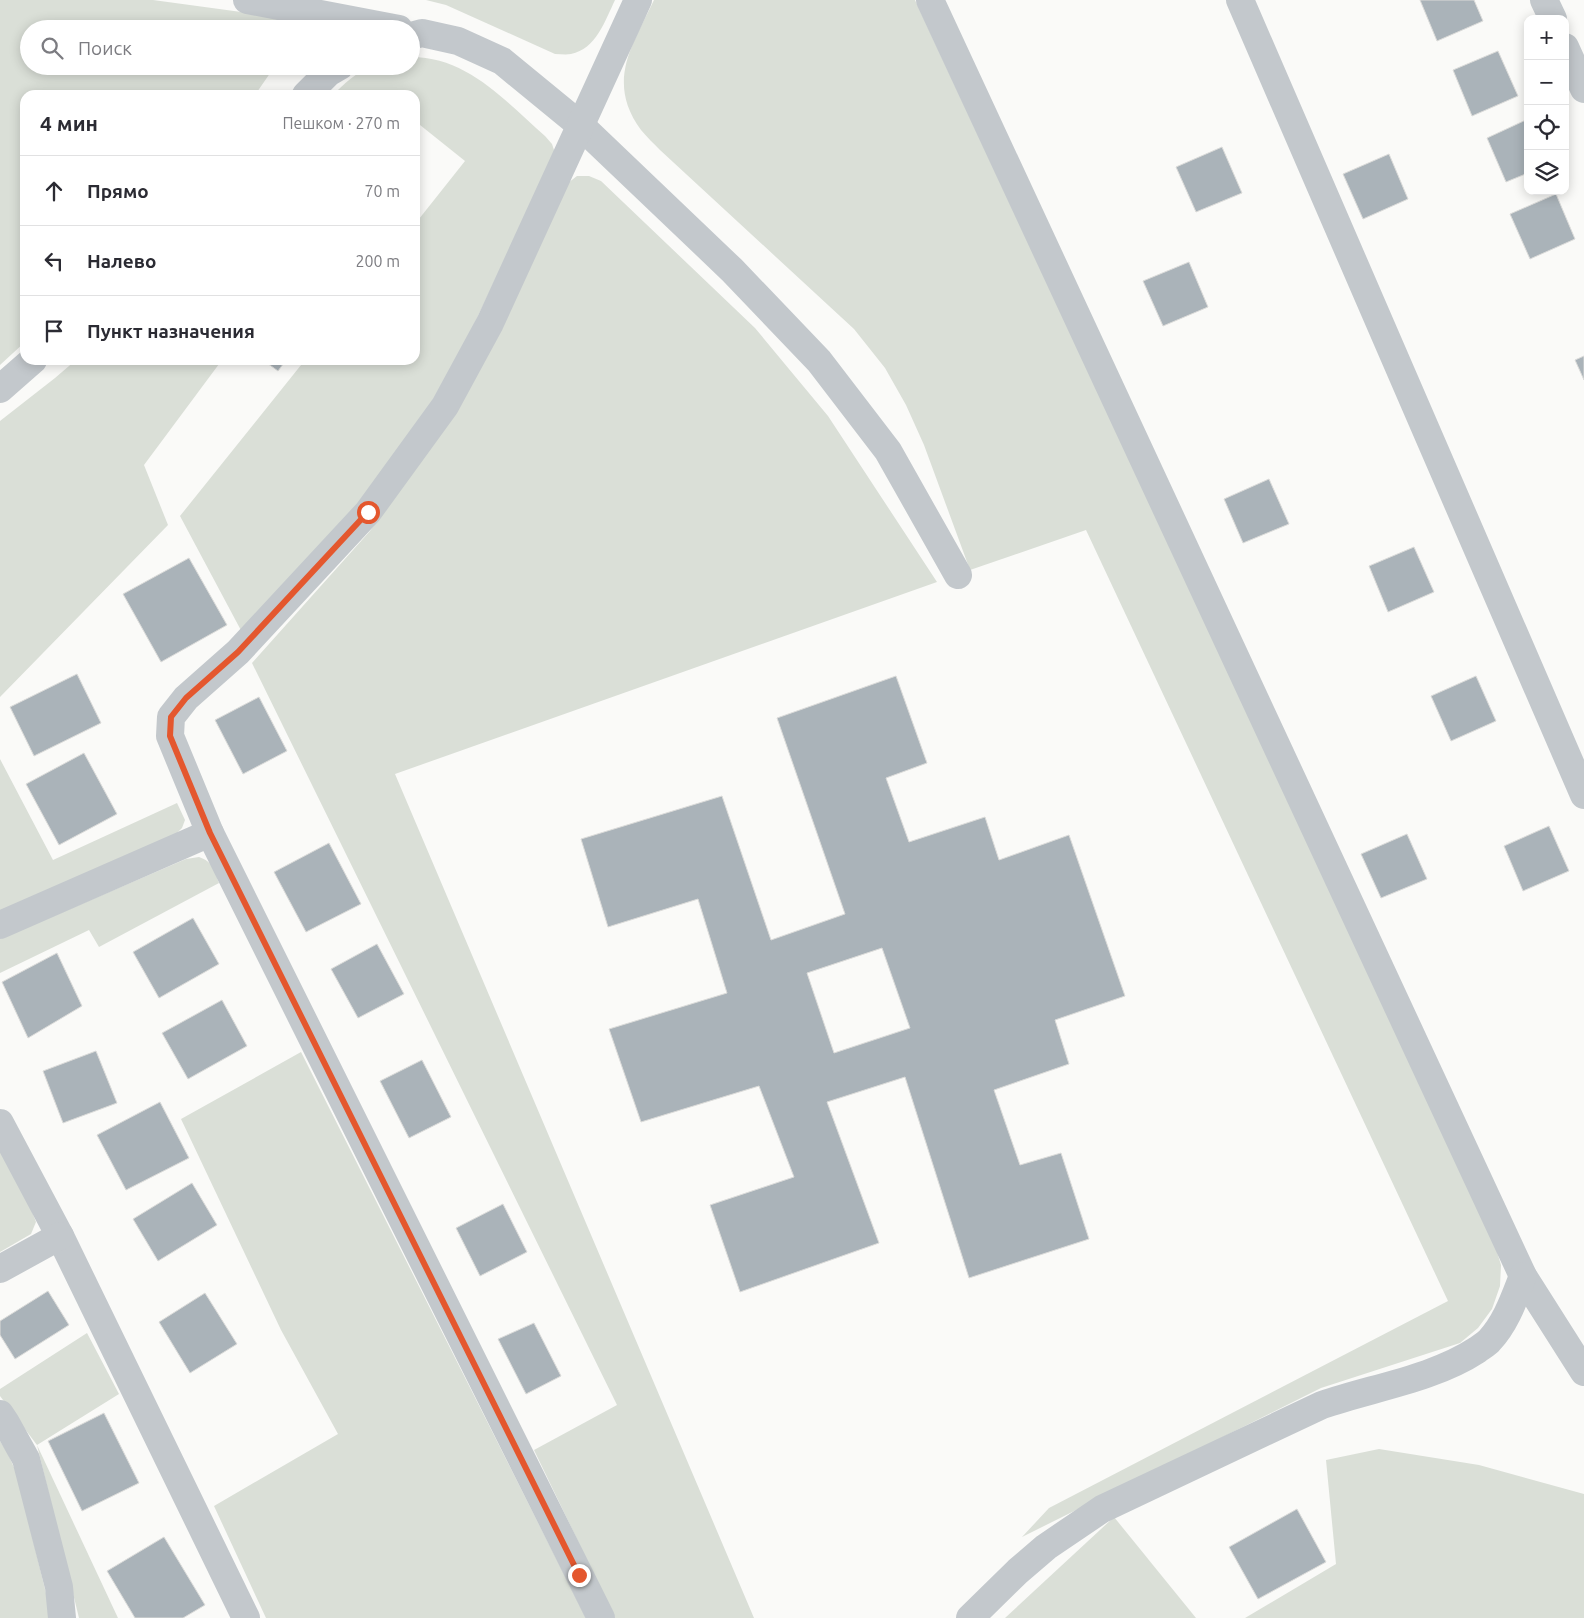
<!DOCTYPE html>
<html lang="ru">
<head>
<meta charset="utf-8">
<style>
  :root { --surface:#fff; --page:#f7f7f7; --text:#2b2b33; --muted:#7c7c81; --line:#e1e1e2 }
  body { margin:0; font-family:Ubuntu,sans-serif; background:var(--page); color:var(--text) }
  .controls { position:absolute; right:15px; top:15px; display:grid; overflow:hidden; border-radius:10px; box-shadow:0 2px 12px #0003 }
  .controls button { width:45px; height:45px; display:grid; place-items:center; padding:0; border:0; border-bottom:1px solid var(--line); background:var(--surface); color:var(--text); font:25px sans-serif }
  .stop { position:absolute; width:15px; height:15px; margin:-11px; border:4px solid #e4572e; border-radius:50%; background:#fff }
  .stop.end { background:#e4572e; border-color:#fff; box-shadow:0 1px 5px #0008 }
  .list { margin:0; padding:0; list-style:none }
  h2 { display:flex; justify-content:space-between; align-items:center; height:65px; margin:0; padding:0 20px; font-size:21px }
  h2 small { font-size:16px; font-weight:400; color:var(--muted) }
  .list li { display:grid; grid-template-columns:32px 1fr auto; gap:15px; align-items:center; box-sizing:border-box; height:70px; padding:0 20px; border-top:1px solid var(--line) }
  .list b { display:block; font-size:19px; white-space:nowrap }
  .list em { font-size:16px; font-style:normal; color:var(--muted) }
  .icon { flex:none; width:28px; height:28px; fill:none; stroke:currentColor; stroke-width:2; stroke-linecap:round; stroke-linejoin:round }
  .map { position:relative; flex:none; width:1584px; height:1618px; overflow:hidden }
  .search { position:absolute; background:var(--surface); box-shadow:0 2px 12px #0003; left:20px; top:20px; width:400px; height:55px; display:flex; align-items:center; gap:12px; box-sizing:border-box; padding:0 18px; border-radius:28px; color:var(--muted); font-size:19px }
  .panel { position:absolute; background:var(--surface); box-shadow:0 2px 12px #0003; left:20px; top:90px; width:400px; height:275px; border-radius:15px }
  .map>svg:first-child { display:block }
  .green { fill:#dadfd7 }
  .building { fill:#aab3b9; stroke:#dcdcda; fill-rule:evenodd }
  .lines { fill:none; stroke-linecap:round; stroke-linejoin:round }
  .minor { stroke:#c3c8cc; stroke-width:28 }
  .route { stroke:#e4572e; stroke-width:6 }
</style>
</head>
<body>
<div class="map">
<svg width="1584" height="1618" viewBox="0 0 1584 1618">
  <rect width="100%" height="100%" fill="#fafaf8"/>
  <g class="green">
    <polygon points="0,0 153,0 277,17 285,23 288,29 29,29 29,66 275,66 255,95 25,95 25,342 0,365"/>
    <path d="M 426,0 L 615,0 C 605,21 596,49 571,54 C 566,55 560,54 555,54 L 446,5 Z"/>
    <path d="M 654,0 L 915,0 L 1494,1242 L 1501,1265 L 1500,1286 L 1492,1309 L 1478,1328 L 1460,1343 L 1321,1388 L 1022,1537 L 1049,1508 L 1448,1301 L 1086,530 L 970,570 L 924,445 L 906,405 L 885,368 L 854,329 L 660,150 C 654,144 647,137 641,130 C 606,82 632,46 654,0 Z"/>
    <path d="M 411,57 C 468,57 505,101 545,136 L 552,144 L 555,153 L 470,333 L 420,428 L 355,516 L 244,636 L 180,516 L 305,360 L 415,360 L 415,224 L 465,161 L 415,121 L 415,95 L 333,95 C 343,85 357,71 372,67 C 383,63 399,66 411,66 Z"/>
    <polygon points="577,176 589,176 601,181 755,328 828,416 937,582 395,774 754,1618 615,1618 534,1450 617,1405 252,663 370,531 429,450 568,183"/>
    <polygon points="76,360 222,360 144,465 168,525 0,697 0,421 55,378"/>
    <polygon points="0,759 53,860 177,803 185,820 182,828 174,836 0,914"/>
    <path d="M 199,857 C 213,862 214,869 219,883 L 99,947 L 89,930 L 0,973 L 0,939 L 186,859 Z"/>
    <polygon points="301,1052 586,1618 266,1618 214,1506 338,1434 281,1330 181,1119"/>
    <polygon points="0,1145 31,1209 36,1222 31,1234 0,1252"/>
    <polygon points="87,1333 119,1394 37,1445 118,1618 79,1618 37,1445 0,1396 0,1389"/>
    <polygon points="0,1441 7,1452 17,1474 52,1618 0,1618"/>
    <polygon points="1379,1449 1479,1465 1584,1494 1584,1618 1245,1618 1336,1564 1326,1460"/>
    <polygon points="1114,1517 1196,1618 1005,1618"/>
  </g>
  <g class="building">
    <polygon points="1420,0 1474,0 1483,21 1437,41"/>
    <polygon points="1498,51 1518,96 1472,116 1453,70"/>
    <polygon points="1528,119 1528,173 1506,182 1487,138"/>
    <polygon points="1222,147 1242,193 1196,212 1176,167"/>
    <polygon points="1389,154 1408,199 1363,219 1343,174"/>
    <polygon points="1556,194 1575,239 1530,259 1510,214"/>
    <polygon points="1189,262 1208,307 1163,326 1143,281"/>
    <polygon points="1584,356 1584,380 1575,360"/>
    <polygon points="263,360 286,360 278,371"/>
    <polygon points="1269,479 1289,524 1243,543 1224,499"/>
    <polygon points="1414,547 1434,592 1388,612 1369,566"/>
    <polygon points="189,558 227,625 161,662 123,594"/>
    <polygon points="77,674 101,723 34,756 10,707"/>
    <path d="M 896,676 L 927,763 L 886,778 L 909,842 L 985,817 L 999,860 L 1069,835 L 1125,996 L 1055,1020 L 1069,1064 L 994,1090 L 1020,1165 L 1061,1153 L 1089,1239 L 969,1278 L 905,1077 L 827,1102 L 879,1243 L 740,1292 L 710,1205 L 794,1177 L 759,1086 L 641,1122 L 609,1029 L 727,993 L 698,899 L 608,927 L 581,839 L 722,796 L 771,940 L 845,914 L 777,718 ZM 882,948 L 910,1028 L 834,1053 L 807,973 Z"/>
    <polygon points="1476,676 1496,721 1451,741 1431,696"/>
    <polygon points="259,697 287,751 243,774 215,720"/>
    <polygon points="84,753 117,814 59,845 26,784"/>
    <polygon points="1549,826 1569,871 1523,891 1504,846"/>
    <polygon points="1407,834 1427,879 1381,898 1361,854"/>
    <polygon points="329,843 361,904 306,932 274,872"/>
    <polygon points="193,918 219,964 159,998 133,952"/>
    <polygon points="377,944 404,994 358,1018 331,969"/>
    <polygon points="57,953 82,1006 28,1038 2,982"/>
    <polygon points="222,1000 247,1046 188,1079 162,1033"/>
    <polygon points="96,1051 117,1103 63,1123 43,1071"/>
    <polygon points="422,1060 451,1117 409,1138 380,1081"/>
    <polygon points="160,1102 189,1158 126,1190 97,1135"/>
    <polygon points="192,1183 217,1225 158,1261 133,1219"/>
    <polygon points="503,1204 527,1252 480,1276 456,1228"/>
    <polygon points="48,1291 69,1325 15,1359 0,1335 0,1321"/>
    <polygon points="205,1293 237,1344 190,1373 159,1322"/>
    <polygon points="534,1323 561,1376 526,1394 498,1339"/>
    <polygon points="104,1413 139,1483 82,1511 48,1441"/>
    <polygon points="1297,1509 1326,1562 1258,1599 1229,1547"/>
    <polygon points="164,1537 205,1605 183,1618 135,1618 107,1571"/>
  </g>
  <g class="lines">
    <g class="minor">
      <polyline points="247,0 399,29"/>
      <polyline points="930,0 1523,1276 1584,1372"/>
      <polyline points="1240,0 1584,795"/>
      <polyline points="1544,0 1553,19"/>
      <polyline points="411,36 422,33 458,41 502,61 580,125 732,270 819,361 888,451 958,575"/>
      <polyline points="1565,47 1584,89"/>
      <polyline points="306,95 328,73 340,66"/>
      <polyline points="0,389 33,360"/>
      <polyline points="210,833 601,1618"/>
      <polyline points="0,925 210,833 170,736 171,717 186,698 238,652 368,512 445,406 490,323 638,0"/>
      <polyline points="0,1123 60,1236 246,1618"/>
      <polyline points="0,1269 60,1236"/>
      <polyline points="0,1414 6,1423 26,1459 59,1587 62,1618"/>
      <path d="M 970,1618 L 1018,1571 L 1046,1547 L 1102,1509 L 1322,1405 C 1371,1388 1433,1379 1477,1350 C 1481,1347 1486,1344 1489,1341 C 1506,1323 1514,1299 1523,1276"/>
    </g>
  </g>
  <g class="lines">
    <polyline class="route" points="368,512 238,652 186,698 171,717 170,736 210,833 579,1575"/>
  </g>
</svg>
<div class="controls">
<button>+</button>
<button>−</button>
<button><svg class="icon" aria-label="locate" viewBox="0 0 24 24"><circle cx="12" cy="12" r="6"/><path d="M12 2v4M12 18v4M2 12h4M18 12h4"/></svg></button>
<button><svg class="icon" aria-label="layers" viewBox="0 0 24 24"><path d="M12 4l9 5-9 5-9-5zM3 14l9 5 9-5"/></svg></button>
</div>
<div class="stop" style="left:368px;top:512px"></div>
<div class="stop end" style="left:579px;top:1575px"></div>
<div class="search"><svg class="icon" aria-label="search" viewBox="0 0 24 24"><circle cx="10" cy="10" r="6"/><path d="M15 15l6 6"/></svg>Поиск</div>
<section class="panel">
<h2>4 мин<small>Пешком · 270 m</small></h2>
<ul class="list">
<li><svg class="icon" aria-label="ahead" viewBox="0 0 24 24"><path d="M12 20V5M6 11l6-6 6 6"/></svg><div><b>Прямо</b></div><em>70 m</em></li>
<li><svg class="icon" aria-label="left" viewBox="0 0 24 24"><path d="M17 20v-9H6M10 6l-5 5 5 5"/></svg><div><b>Налево</b></div><em>200 m</em></li>
<li><svg class="icon" aria-label="arrive" viewBox="0 0 24 24"><path d="M6 21V4h12l-3 4 3 4H6"/></svg><div><b>Пункт назначения</b></div></li>
</ul>
</section>
</div>
</body>
</html>
